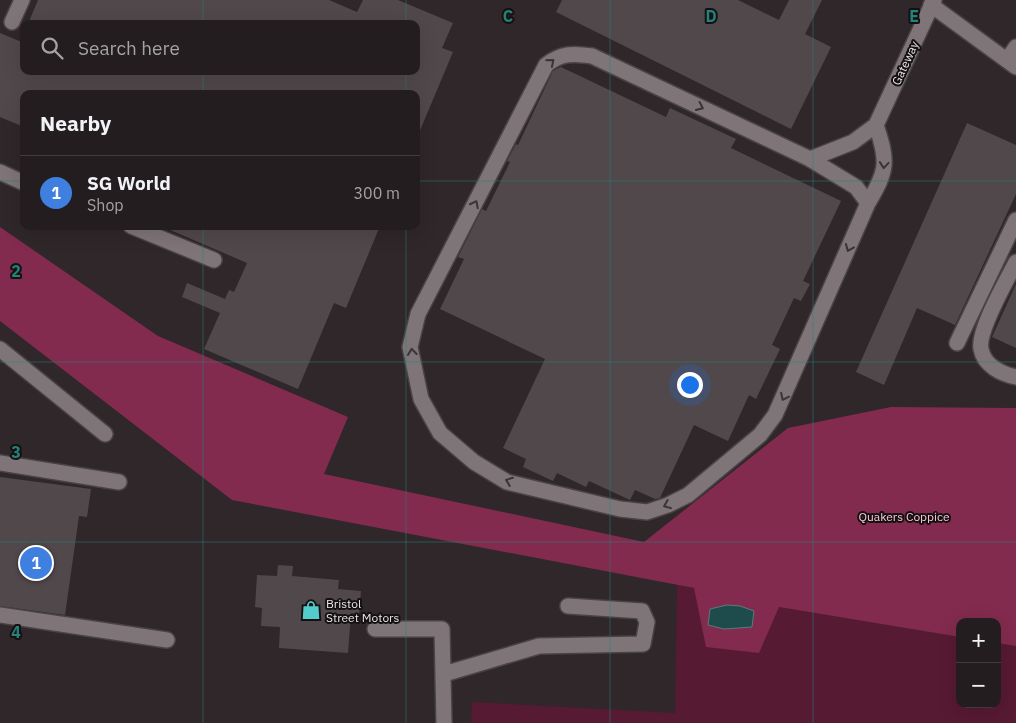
<!DOCTYPE html>
<html lang="en">
<head>
<meta charset="utf-8">
<style>
  :root { --surface:#231d1f; --page:#2b2628; --text:#f1f3f6; --muted:#a3a2a4; --line:#403b3d; --accent:#1a73e8 }
  body { margin:0; font-family:"IBM Plex Sans",sans-serif; background:var(--page); color:var(--text) }
  .controls { position:absolute; right:15px; bottom:15px; display:grid; overflow:hidden; border-radius:10px; box-shadow:0 5px 20px #0002 }
  .controls button { width:45px; height:45px; display:grid; place-items:center; padding:0; border:0; border-bottom:1px solid var(--line); background:var(--surface); color:var(--text); font:25px sans-serif }
  .you { position:absolute; left:689px; top:384px; width:18px; height:18px; margin:-12px; border:4px solid #fff; border-radius:50%; background:#1a73e8; box-shadow:0 0 0 8px #1a73e833 }
  .badge { display:grid; place-items:center; width:32px; height:32px; border-radius:50%; background:var(--accent); color:#fff; font-size:16px; font-weight:700 }
  .pin { position:absolute; translate:-50% -50%; border:2px solid #fff; box-shadow:0 1px 5px #0006 }
  .list { margin:0; padding:0; list-style:none }
  h2 { display:flex; justify-content:space-between; align-items:center; height:65px; margin:0; padding:0 20px; font-size:21px }
  h2 small { font-size:16px; font-weight:400; color:var(--muted) }
  .list li { display:grid; grid-template-columns:32px 1fr auto; gap:15px; align-items:center; box-sizing:border-box; height:75px; padding:0 20px; border-top:1px solid var(--line) }
  .list b { display:block; font-size:19px; white-space:nowrap }
  .list p { margin:0; font-size:16px; white-space:nowrap; color:var(--muted) }
  .list em { font-size:16px; font-style:normal; color:var(--muted) }
  .icon { flex:none; width:28px; height:28px; fill:none; stroke:currentColor; stroke-width:2; stroke-linecap:round; stroke-linejoin:round }
  .map { position:relative; flex:none; width:1016px; height:723px; overflow:hidden }
  .search { position:absolute; background:var(--surface); box-shadow:0 5px 20px #0002; left:20px; top:20px; width:400px; height:55px; display:flex; align-items:center; gap:12px; box-sizing:border-box; padding:0 18px; border-radius:10px; color:var(--muted); font-size:19px }
  .panel { position:absolute; background:var(--surface); box-shadow:0 5px 20px #0002; left:20px; top:90px; width:400px; height:140px; border-radius:10px }
  .map>svg:first-child { display:block }
  .green { fill:#571a33 }
  .forest { fill:#822b4e }
  .water { fill:#1e4c4c; stroke:#5c7a7a }
  .building { fill:#51484b }
  .lines { fill:none; stroke-linecap:round; stroke-linejoin:round }
  .minor-casing { stroke:#4a4345; stroke-width:18 }
  .minor { stroke:#7f7578; stroke-width:15 }
  .oneway { stroke:#3a3436 }
  .grid { fill:none; stroke:#25817a; stroke-width:1; stroke-opacity:0.55 }
  .labels { text-anchor:middle; dominant-baseline:central; stroke-width:4; stroke-linejoin:round; paint-order:stroke }
  .street-label { font-size:12px; fill:#ebe5e6; stroke:#151112 }
  .park-label { font-size:12px; fill:#fcc8d7; stroke:#151112 }
  .poi-label { font-size:12px; fill:#ebe5e6; stroke:#151112; text-anchor:start }
  .grid-label { font-size:16px; text-anchor:middle; font-weight:bold; fill:#25817a; stroke:#151112; stroke-width:4; stroke-linejoin:round; paint-order:stroke }
</style>
</head>
<body>
<div class="map">
<svg width="1016" height="723" viewBox="0 0 1016 723">
  <rect width="100%" height="100%" fill="#2f2729"/>
  <polygon class="green" points="677,585 779,607 960,637 960,704 997,704 997,643 1016,646 1016,723 471,723 472,702 675,713"/>
  <polygon class="forest" points="0,227 158,336 348,417 324,474 644,542 788,428 891,407 1016,408 1016,646 997,643 997,622 960,622 960,637 779,607 759,653 706,647 694,588 232,500 0,321"/>
  <polygon class="water" points="727,605 740,606 754,611 752,627 724,629 708,625 710,609"/>
  <g class="building">
    <polygon points="38,0 329,0 357,12 363,0 398,0 453,23 442,48 453,52 416,140 416,94 24,94 24,127 0,117 0,33 24,43 24,71 416,71 416,24 28,24"/>
    <polygon points="562,0 738,0 779,20 789,0 822,0 805,34 831,47 791,129 556,12"/>
    <polygon points="561,67 666,117 670,108 736,139 731,148 841,201 803,281 810,284 801,301 794,298 772,345 780,349 756,399 749,395 728,441 694,425 660,498 655,499 635,490 630,500 589,481 586,487 557,473 553,481 523,467 526,459 503,448 545,359 440,309 464,259 458,257 482,209 486,211 510,162 507,161 516,144 518,145 553,71"/>
    <polygon points="967,123 1016,145 1016,194 955,325 917,308 884,385 856,372"/>
    <polygon points="161,226 380,226 346,308 334,303 298,389 204,349 220,313 182,297 187,283 225,299 229,290 234,292 247,263"/>
    <polygon points="1016,284 1016,348 992,337"/>
    <polygon points="0,477 91,489 87,517 79,516 65,615 0,606"/>
    <polygon points="278,565 293,566 292,576 339,580 338,589 361,591 359,614 351,613 348,653 279,648 280,627 261,626 262,608 255,607 257,575 277,576"/>
  </g>
  <g class="lines">
    <g class="minor-casing">
      <g id="minor">
        <polyline points="931,5 1016,67"/>
        <polyline points="12,22 22,0"/>
        <polyline points="1007,60 1016,47"/>
        <polyline points="810,159 853,142 876,125 934,0"/>
        <polyline points="0,172 24,183"/>
        <path d="M 868,203 L 856,187 L 810,159 L 592,56 C 573,53 561,53 546,65 L 418,314 L 410,347 L 421,399 L 440,433 L 474,462 L 507,482 L 620,509 L 647,512 L 668,505 L 688,495 L 760,435 L 775,415 L 868,203 C 888,170 888,161 876,125"/>
        <polyline points="131,226 214,260"/>
        <path d="M 1016,262 C 1007,280 977,331 981,349 C 984,366 1002,374 1016,377"/>
        <polyline points="957,343 1016,220"/>
        <polyline points="0,349 105,434"/>
        <polyline points="0,463 119,482"/>
        <polyline points="0,615 167,640"/>
        <polyline points="375,629 442,629 444,723"/>
        <polyline points="444,674 539,646 643,644 647,622 642,611 568,606"/>
      </g>
    </g>
    <use href="#minor" class="minor"/>
  </g>
  <defs><path id="oneway-chevron" d="M-2-3.5L2.5 0L-2 3.5" fill="none" stroke-width="1.6" stroke-linecap="round" stroke-linejoin="round" transform="scale(1.25)"/></defs>
  <g class="oneway">
    <use href="#oneway-chevron" transform="translate(551 62) rotate(-40)"/>
    <use href="#oneway-chevron" transform="translate(700 107) rotate(25)"/>
    <use href="#oneway-chevron" transform="translate(884 165) rotate(95)"/>
    <use href="#oneway-chevron" transform="translate(475 204) rotate(-63)"/>
    <use href="#oneway-chevron" transform="translate(849 248) rotate(113)"/>
    <use href="#oneway-chevron" transform="translate(412 352) rotate(-96)"/>
    <use href="#oneway-chevron" transform="translate(784 397) rotate(116)"/>
    <use href="#oneway-chevron" transform="translate(509 481) rotate(-159)"/>
    <use href="#oneway-chevron" transform="translate(667 505) rotate(158)"/>
  </g>
  <path class="grid" d="M 203,0 L 203,24M 406,0 L 406,24M 610,0 L 610,723M 813,0 L 813,723M 203,71 L 203,94M 406,71 L 406,94M 0,181 L 24,181M 416,181 L 1016,181M 203,226 L 203,723M 406,226 L 406,723M 0,362 L 1016,362M 0,542 L 1016,542"/>
  <defs>
    <g id="shop-bare" transform="scale(1.5)"><path d="M-5-2.5h2.3a2.7 3.5 0 0 1 5.4 0H5L5.5 6h-11ZM-1.5-2.5h3a1.5 2.3 0 0 0-3 0Z" fill="#53cdcb" stroke="#151112" stroke-width="2.5" paint-order="stroke"/></g>
  </defs>
  <g fill-rule="evenodd">
    <use href="#shop-bare" x="311" y="610"/>
  </g>
  <g class="labels">
    <g class="street-label">
      <text transform="translate(905 63) rotate(-65)">Gateway</text>
    </g>
    <g class="park-label">
      <text x="904" y="516">Quakers Coppice</text>
    </g>
    <g class="poi-label">
      <text x="326" y="603">Bristol<tspan x="326" dy="14">Street Motors</tspan></text>
    </g>
  </g>
  <g class="grid-label">
    <text x="508" y="22">C</text>
    <text x="711" y="22">D</text>
    <text x="914" y="22">E</text>
    <text x="16" y="277">2</text>
    <text x="16" y="458">3</text>
    <text x="16" y="638">4</text>
  </g>
</svg>
<div class="controls">
<button>+</button>
<button>−</button>
</div>
<div class="you"></div>
<div class="pin badge" style="left:36px;top:563px;background:#3f7fe0">1</div>
<div class="search"><svg class="icon" aria-label="search" viewBox="0 0 24 24"><circle cx="10" cy="10" r="6"/><path d="M15 15l6 6"/></svg>Search here</div>
<section class="panel">
<h2>Nearby<small></small></h2>
<ul class="list">
<li><span class="badge" style="background:#3f7fe0">1</span><div><b>SG World</b><p>Shop</p></div><em>300 m</em></li>
</ul>
</section>
</div>
</body>
</html>
